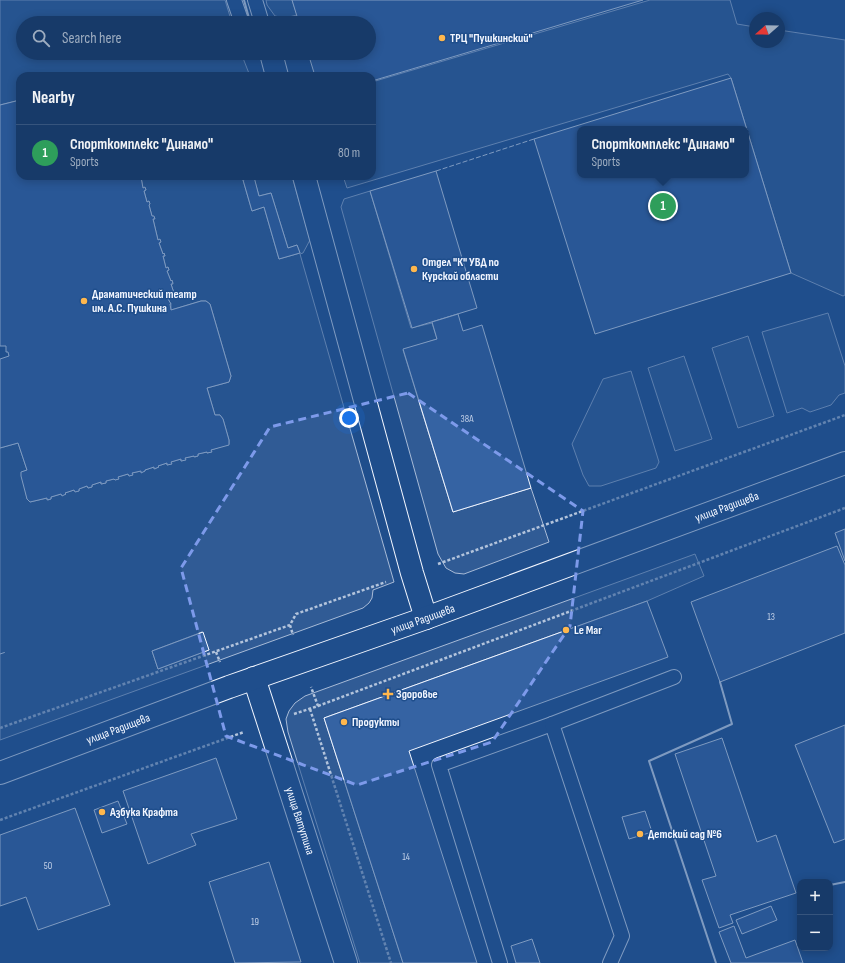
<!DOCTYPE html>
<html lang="en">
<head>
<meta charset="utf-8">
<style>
  :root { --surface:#173a69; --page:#20416f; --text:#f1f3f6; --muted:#9eadc0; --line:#36547d; --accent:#ffb74d }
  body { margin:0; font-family:"Sofia Sans Condensed",sans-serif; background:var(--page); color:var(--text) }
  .controls { position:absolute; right:12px; bottom:12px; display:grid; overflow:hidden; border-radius:8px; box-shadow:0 2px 10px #0003 }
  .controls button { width:36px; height:36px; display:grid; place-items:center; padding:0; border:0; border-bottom:1px solid var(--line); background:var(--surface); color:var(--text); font:20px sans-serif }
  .compass { position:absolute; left:749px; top:12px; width:36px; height:36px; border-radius:50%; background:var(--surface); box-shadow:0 2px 10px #0003; rotate:250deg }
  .you { position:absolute; left:349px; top:418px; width:14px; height:14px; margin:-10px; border:3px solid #fff; border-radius:50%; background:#1a73e8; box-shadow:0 0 0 6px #1a73e833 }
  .badge { display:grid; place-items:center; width:26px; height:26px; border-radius:50%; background:var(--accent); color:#fff; font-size:13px; font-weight:700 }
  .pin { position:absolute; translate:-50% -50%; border:2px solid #fff; box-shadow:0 1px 4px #0006 }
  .popup { position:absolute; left:577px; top:126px; width:172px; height:52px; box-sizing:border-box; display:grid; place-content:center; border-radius:8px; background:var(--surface); filter:drop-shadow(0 1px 3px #0005); font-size:13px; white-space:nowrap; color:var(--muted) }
  .popup b { font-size:15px; color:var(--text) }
  .popup::after { content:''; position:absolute; left:50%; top:100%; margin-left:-8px; border:8px solid transparent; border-top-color:var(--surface) }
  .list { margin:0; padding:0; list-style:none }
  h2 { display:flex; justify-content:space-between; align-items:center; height:52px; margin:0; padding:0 16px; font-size:17px }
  h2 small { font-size:13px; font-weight:400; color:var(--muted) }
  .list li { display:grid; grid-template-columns:26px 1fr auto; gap:12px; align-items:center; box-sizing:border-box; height:56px; padding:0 16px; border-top:1px solid var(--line) }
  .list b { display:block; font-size:15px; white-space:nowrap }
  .list p { margin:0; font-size:13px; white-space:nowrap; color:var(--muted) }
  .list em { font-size:13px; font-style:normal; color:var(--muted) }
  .icon { flex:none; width:22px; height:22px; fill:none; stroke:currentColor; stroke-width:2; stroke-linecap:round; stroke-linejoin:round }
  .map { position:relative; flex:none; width:845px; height:963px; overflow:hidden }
  .search { position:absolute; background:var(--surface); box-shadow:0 2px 10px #0003; left:16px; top:16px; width:360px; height:44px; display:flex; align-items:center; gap:10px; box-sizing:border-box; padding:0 14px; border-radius:22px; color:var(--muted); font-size:15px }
  .panel { position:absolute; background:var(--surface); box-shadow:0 2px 10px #0003; left:16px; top:72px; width:360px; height:108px; border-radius:12px }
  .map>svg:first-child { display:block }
  .built { fill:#305b95; stroke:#a8bbd7; fill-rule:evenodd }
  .building { fill:#3563a3; stroke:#f2f6ff; fill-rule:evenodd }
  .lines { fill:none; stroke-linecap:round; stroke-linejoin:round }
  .service-casing { stroke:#f2f6ff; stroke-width:16 }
  .minor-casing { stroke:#f2f6ff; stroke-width:24 }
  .tertiary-casing { stroke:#f2f6ff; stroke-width:24 }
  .primary-casing { stroke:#f2f6ff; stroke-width:24 }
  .path { stroke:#b3c4dc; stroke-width:2.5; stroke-dasharray:3 2; stroke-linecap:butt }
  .service { stroke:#1f4e8c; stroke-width:14 }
  .minor { stroke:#1f4e8c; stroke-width:22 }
  .tertiary { stroke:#1f4e8c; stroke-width:22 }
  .primary { stroke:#1f4e8c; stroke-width:22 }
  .fence { stroke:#f2f6ff; stroke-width:1; stroke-dasharray:5 2; stroke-linecap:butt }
  .wall { stroke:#f2f6ff; stroke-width:2 }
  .marked { fill:none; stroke:#7d9aea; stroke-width:3; stroke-dasharray:8 5; stroke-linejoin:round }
  .poi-dot { fill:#ffb74d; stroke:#1f4e8c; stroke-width:1.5 }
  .labels { text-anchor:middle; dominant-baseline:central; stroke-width:3; stroke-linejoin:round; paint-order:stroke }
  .number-label { font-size:10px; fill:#c3d1e8 }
  .poi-label { font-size:12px; font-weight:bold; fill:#f2f6ff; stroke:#1f4e8c; text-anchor:start }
  .street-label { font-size:12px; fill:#f2f6ff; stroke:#1f4e8c }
</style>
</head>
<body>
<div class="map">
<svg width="845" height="963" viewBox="0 0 845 963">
  <rect width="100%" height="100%" fill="#1f4e8c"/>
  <g class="built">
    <polygon points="0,0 225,0 232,23 23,23 23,53 241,53 250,76 20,76 20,100 0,105"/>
    <polygon points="266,0 292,0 297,15 285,18 275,16 267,5"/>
    <polygon points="650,0 730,0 737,24 755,27 755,42 779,42 779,30 845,40 845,295 843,296 791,273 731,78 728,74 347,188 343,176 372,176 372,82"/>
    <path d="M 142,176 L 292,176 L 310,240 L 303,253 L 300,254 L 394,582 L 373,590 L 372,598 L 369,603 L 363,608 L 0,740 L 0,448 L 18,443 L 27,470 L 22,472 L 27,499 L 30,502 L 47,498 L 48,500 L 51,499 L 51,497 L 61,494 L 62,495 L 66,494 L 65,493 L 74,490 L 79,491 L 79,489 L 87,486 L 88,488 L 92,487 L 92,485 L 101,482 L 101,484 L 106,483 L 106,481 L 114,479 L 115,480 L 118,479 L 118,477 L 128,474 L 129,476 L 132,475 L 132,473 L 141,471 L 142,472 L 145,471 L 145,470 L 154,467 L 155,469 L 158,467 L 158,466 L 167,463 L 167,465 L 171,464 L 171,462 L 181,459 L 181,461 L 185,460 L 185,458 L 194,456 L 195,457 L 198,456 L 198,454 L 207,452 L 207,453 L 211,452 L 211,450 L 229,444 L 229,440 L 223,419 L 220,415 L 215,415 L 207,388 L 229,382 L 231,376 L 210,304 L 206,301 L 201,301 L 171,310 L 171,304 L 168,299 L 173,296 L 174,293 L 171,284 L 173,283 L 172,281 L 171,281 L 167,271 L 169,270 L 168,267 L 166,268 L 163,256 L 165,256 L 164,253 L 163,254 L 159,243 L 161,242 L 158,240 L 153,219 L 154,219 L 152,216 L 149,205 L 150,204 L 149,201 L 147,202 L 144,191 L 146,190 L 145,188 L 143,188 L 141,177 ZM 254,178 L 259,196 L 271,193 L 288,248 L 297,245 L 300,253 L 279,259 L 264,207 L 252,211 L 243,180 ZM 202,632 L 209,650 L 158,669 L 152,651 Z"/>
    <polygon points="370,191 411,328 432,323 437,339 403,350 453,512 531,488 549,542 464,574 455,573 446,568 438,554 341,207 344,199"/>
    <polygon points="828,313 845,366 845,393 839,395 831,405 810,412 802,408 787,413 762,332"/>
    <polygon points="748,336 774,416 738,428 712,348"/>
    <polygon points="684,356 712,439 675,451 648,368"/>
    <polygon points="631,371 659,462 656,468 601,486 589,486 583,475 572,444 603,379"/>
    <polygon points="695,554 704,576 647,601 324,718 403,963 360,963 288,732 286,719 289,711 295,703 305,696"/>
  </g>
  <g class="building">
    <polygon points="292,0 643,0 372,81 372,76 315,76 308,53 369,53 369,23 299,23"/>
    <path d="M 731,78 L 791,273 L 595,334 L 534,139 ZM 580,129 L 746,129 L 746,175 L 580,175 Z"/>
    <polygon points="20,100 20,176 142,176 141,177 143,188 145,187 146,190 144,191 147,202 149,201 150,204 149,205 152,216 154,216 155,219 153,219 158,240 160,239 161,242 159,243 163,254 164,253 165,256 163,256 166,268 168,267 169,270 167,271 171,281 172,280 173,284 171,284 174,293 173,296 168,299 171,304 170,304 171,310 201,301 206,301 210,304 231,376 229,382 207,388 215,415 220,415 223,419 229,440 229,445 211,450 212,452 207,453 207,452 198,454 198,456 194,457 194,456 185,458 186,460 181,461 181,459 171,462 172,464 167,465 167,463 158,466 159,467 154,469 154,467 145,470 145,471 141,473 141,471 132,473 133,475 129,476 128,474 118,477 119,479 115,480 114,479 106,481 106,483 101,484 101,482 92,485 92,487 88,488 87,486 79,489 79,491 75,492 74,490 65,493 66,494 62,496 61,494 51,497 51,499 47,500 47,498 30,502 27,499 21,476 21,472 27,470 18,443 0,448 0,359 9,356 8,352 6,352 6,346 0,346 0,105"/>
    <polygon points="436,171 477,308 412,328 370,191"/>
    <polygon points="254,177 259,196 271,193 288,248 297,245 300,253 279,259 264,207 252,211 243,180"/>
    <polygon points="458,314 463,331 482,325 531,488 453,512 403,349 437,339 432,322"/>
    <polygon points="845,529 845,561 835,533"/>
    <polygon points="837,546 845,565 845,633 720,682 691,602"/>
    <polygon points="647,601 668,657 409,751 477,963 403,963 324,718"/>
    <polygon points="203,632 209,650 158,669 152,651"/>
    <polygon points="845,725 845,839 834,843 795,745"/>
    <polygon points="722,738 757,842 776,835 796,893 730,915 733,923 719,928 702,880 716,876 675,754"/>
    <polygon points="216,758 237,819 191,834 196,845 148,864 123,791"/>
    <polygon points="118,801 127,824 102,833 94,810"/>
    <polygon points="75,808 110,905 38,930 26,897 0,906 0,835"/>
    <polygon points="645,811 652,832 629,839 622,817"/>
    <polygon points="269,862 301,962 235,963 209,882"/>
    <polygon points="771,906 777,920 742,934 736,920"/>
    <polygon points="734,926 746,958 795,940 803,963 731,963 719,932"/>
    <polygon points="532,939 540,963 516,963 511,946"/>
  </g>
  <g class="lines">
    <g class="service-casing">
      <g id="service">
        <polyline points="234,0 242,23"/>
        <polyline points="255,0 262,23"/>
        <polyline points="500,963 439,765 552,724"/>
        <polyline points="610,963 622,936 552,724 674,677"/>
      </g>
    </g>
    <g class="minor-casing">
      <g id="minor">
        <polyline points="272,57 277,76"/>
        <polyline points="304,176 412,573 426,618"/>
      </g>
    </g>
    <g class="tertiary-casing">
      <g id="tertiary">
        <path id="s1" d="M 254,678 L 346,963"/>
      </g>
    </g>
    <g class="primary-casing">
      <g id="primary">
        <path id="s2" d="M 0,773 L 229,687 L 426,618 L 845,463"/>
      </g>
    </g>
    <g class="path">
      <polyline points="438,564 845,415"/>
      <polyline points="290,625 293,635"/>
      <polyline points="216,652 220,662"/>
      <polyline points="318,706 845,508"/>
      <polyline points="310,709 391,963"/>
      <polyline points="294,714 318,706 311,687"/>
      <polyline points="0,728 290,625 296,614 386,582"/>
      <polyline points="0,820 244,732"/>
    </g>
    <use href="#service" class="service"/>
    <use href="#minor" class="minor"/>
    <use href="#tertiary" class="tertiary"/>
    <use href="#primary" class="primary"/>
    <g class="fence">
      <polyline points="436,171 534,139"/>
      <polyline points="0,654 6,652"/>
    </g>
    <g class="wall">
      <polyline points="244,0 249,18"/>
      <polyline points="830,885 845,882"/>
      <polyline points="716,963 649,761 732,724 720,682"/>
    </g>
  </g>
  <path d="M0 0H845V963H0ZM 408,393 L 583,511 L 570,626 L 492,742 L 357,785 L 226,736 L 181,568 L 270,427 Z" fill="#1f4e8c" fill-opacity=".55" fill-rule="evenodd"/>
  <path class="marked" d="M 408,393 L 583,511 L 570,626 L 492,742 L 357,785 L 226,736 L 181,568 L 270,427 Z"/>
  <g class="poi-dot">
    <circle cx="442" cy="38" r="4"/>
    <circle cx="414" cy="269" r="4"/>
    <circle cx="84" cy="301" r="4"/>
    <circle cx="566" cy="630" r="4"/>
    <path d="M386 688h4v4h4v4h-4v4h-4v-4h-4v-4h4z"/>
    <circle cx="344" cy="722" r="4"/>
    <circle cx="102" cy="812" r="4"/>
    <circle cx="640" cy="834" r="4"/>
  </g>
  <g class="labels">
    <g class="number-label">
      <text x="467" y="419">38А</text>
      <text x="771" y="617">13</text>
      <text x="406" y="857">14</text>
      <text x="48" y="866">50</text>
      <text x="255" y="922">19</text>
    </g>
    <g class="poi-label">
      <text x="450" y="38">ТРЦ "Пушкинский"</text>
      <text x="422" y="262">Отдел "К" УВД по<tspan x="422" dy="14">Курской области</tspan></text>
      <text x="92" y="294">Драматический театр<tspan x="92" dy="14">им. А.С. Пушкина</tspan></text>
      <text x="574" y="630">Le Mar</text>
      <text x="396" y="694">Здоровье</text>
      <text x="352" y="722">Продукты</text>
      <text x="110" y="812">Азбука Крафта</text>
      <text x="648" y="834">Детский сад №6</text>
    </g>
    <g class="street-label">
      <text stroke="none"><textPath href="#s2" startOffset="774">улица Радищева</textPath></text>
      <text stroke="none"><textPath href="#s2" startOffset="450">улица Радищева</textPath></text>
      <text stroke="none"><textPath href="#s2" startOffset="126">улица Радищева</textPath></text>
      <text stroke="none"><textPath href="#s1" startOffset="150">улица Ватутина</textPath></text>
    </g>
  </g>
</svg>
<div class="controls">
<button>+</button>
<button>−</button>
</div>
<svg class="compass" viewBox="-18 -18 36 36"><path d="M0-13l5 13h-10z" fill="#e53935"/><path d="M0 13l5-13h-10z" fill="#9eadc0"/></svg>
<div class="you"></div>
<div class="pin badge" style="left:663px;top:206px;background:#2e9e5b">1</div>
<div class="popup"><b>Спорткомплекс &quot;Динамо&quot;</b>Sports</div>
<div class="search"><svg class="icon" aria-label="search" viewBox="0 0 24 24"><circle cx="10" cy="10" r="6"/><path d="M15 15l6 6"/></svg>Search here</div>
<section class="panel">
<h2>Nearby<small></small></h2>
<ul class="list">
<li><span class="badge" style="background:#2e9e5b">1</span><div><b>Спорткомплекс &quot;Динамо&quot;</b><p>Sports</p></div><em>80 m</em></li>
</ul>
</section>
</div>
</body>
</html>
